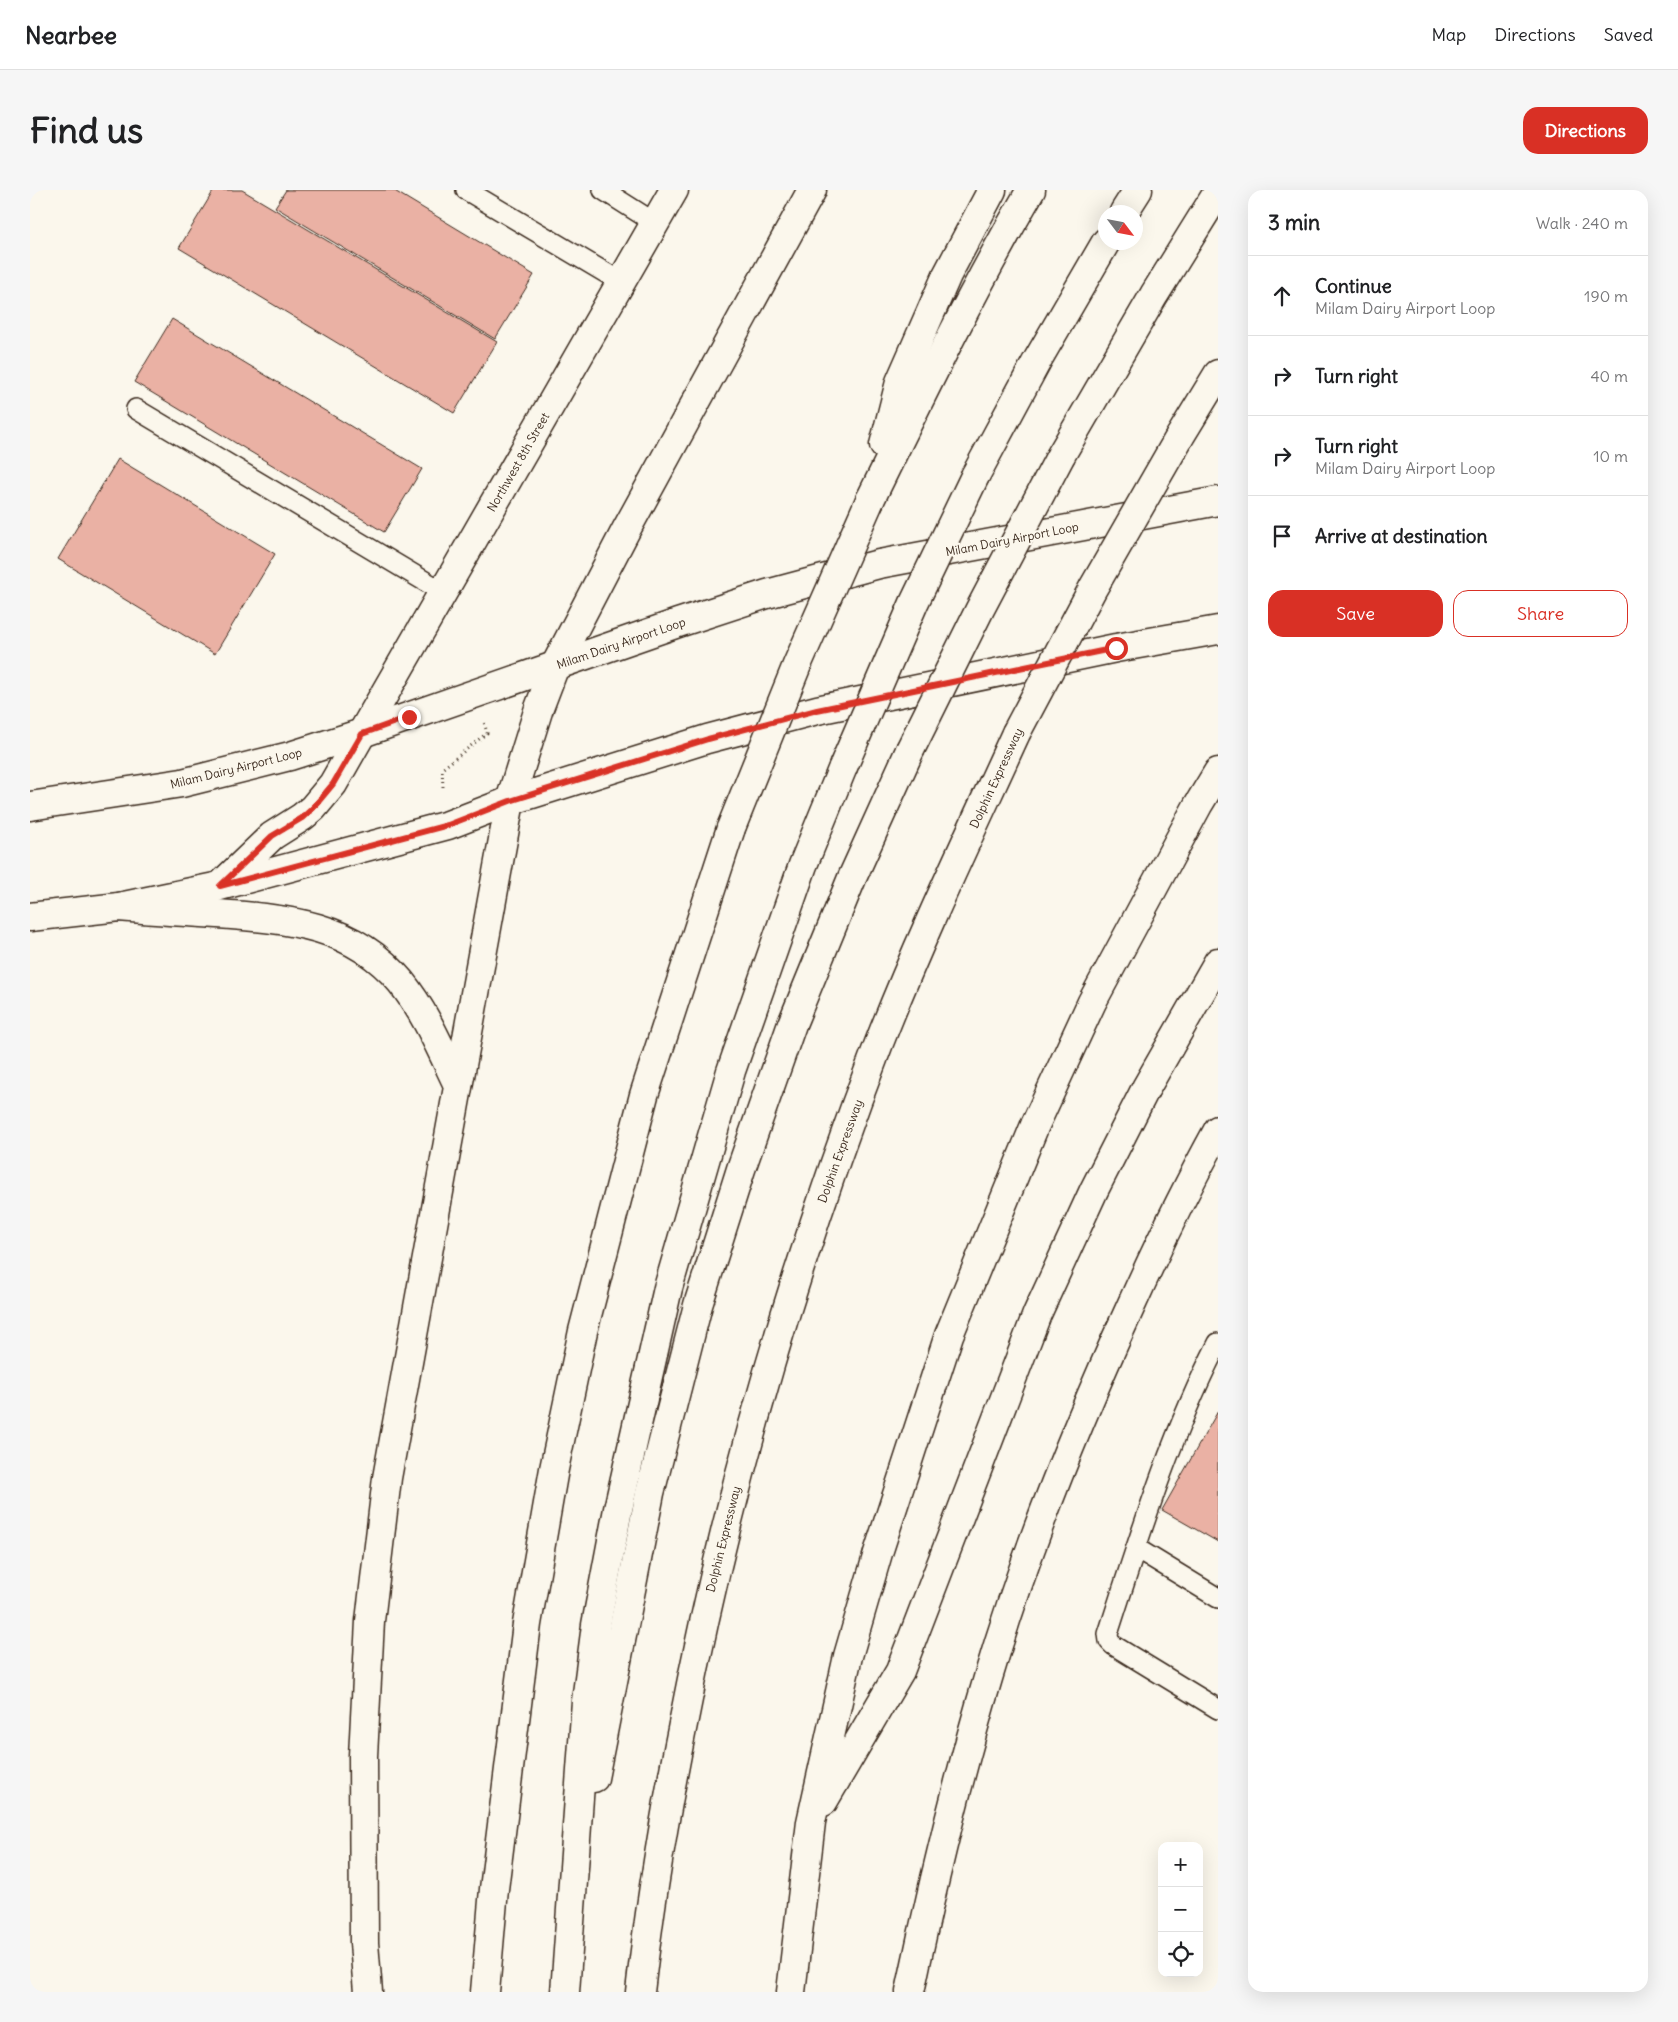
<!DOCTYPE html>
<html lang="en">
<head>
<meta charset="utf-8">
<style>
  :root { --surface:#fff; --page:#f6f6f6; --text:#202124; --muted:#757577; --line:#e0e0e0; --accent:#d93025 }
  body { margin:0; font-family:Delius,sans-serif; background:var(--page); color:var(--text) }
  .controls { position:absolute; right:15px; bottom:15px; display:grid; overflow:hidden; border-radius:10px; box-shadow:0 5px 20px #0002 }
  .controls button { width:45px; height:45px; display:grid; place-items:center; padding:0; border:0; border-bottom:1px solid var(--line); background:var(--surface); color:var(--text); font:25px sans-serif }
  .compass { position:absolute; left:1068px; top:15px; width:45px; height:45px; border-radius:50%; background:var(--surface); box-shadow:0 5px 20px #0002; rotate:122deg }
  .stop { position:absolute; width:15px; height:15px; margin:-11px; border:4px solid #d93025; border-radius:50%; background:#fff }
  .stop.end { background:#d93025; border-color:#fff; box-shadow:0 1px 5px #0008 }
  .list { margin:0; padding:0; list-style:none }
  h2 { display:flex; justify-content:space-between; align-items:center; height:65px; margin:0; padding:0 20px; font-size:21px }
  h2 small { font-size:16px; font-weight:400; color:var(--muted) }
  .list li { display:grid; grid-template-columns:32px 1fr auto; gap:15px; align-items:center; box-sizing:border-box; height:80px; padding:0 20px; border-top:1px solid var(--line) }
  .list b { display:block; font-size:19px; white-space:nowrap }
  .list p { margin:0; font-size:16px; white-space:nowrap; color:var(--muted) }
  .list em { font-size:16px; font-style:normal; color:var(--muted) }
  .actions { display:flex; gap:10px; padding:15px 20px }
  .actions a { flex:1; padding:11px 0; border:1px solid var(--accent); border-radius:15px; text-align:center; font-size:18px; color:var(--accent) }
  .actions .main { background:var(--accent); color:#fff }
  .icon { flex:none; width:28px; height:28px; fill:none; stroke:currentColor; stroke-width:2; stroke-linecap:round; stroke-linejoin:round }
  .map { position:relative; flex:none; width:1188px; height:1802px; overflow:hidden; border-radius:15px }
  header { display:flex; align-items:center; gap:30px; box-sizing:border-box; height:70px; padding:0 25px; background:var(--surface); border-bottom:1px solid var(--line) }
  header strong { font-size:24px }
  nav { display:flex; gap:28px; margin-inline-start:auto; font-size:18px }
  .intro { display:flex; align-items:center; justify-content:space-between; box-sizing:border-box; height:120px; padding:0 30px }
  h1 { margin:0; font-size:35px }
  .button { padding:12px 22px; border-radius:15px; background:var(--accent); color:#fff; font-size:18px; font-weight:700 }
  main { display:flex; gap:30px; padding:0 30px }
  aside { flex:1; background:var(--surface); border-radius:15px; box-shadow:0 5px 20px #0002 }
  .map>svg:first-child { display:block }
  .building { fill:#eab1a4; stroke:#3b2a1e }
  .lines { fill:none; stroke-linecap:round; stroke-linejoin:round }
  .service-casing { stroke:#3b2a1e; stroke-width:22 }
  .minor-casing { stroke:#3b2a1e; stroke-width:31 }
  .secondary-casing { stroke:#3b2a1e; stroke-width:31 }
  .motorway-casing { stroke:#3b2a1e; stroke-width:31 }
  .path { stroke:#3b2a1e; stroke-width:3; stroke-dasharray:1 4; stroke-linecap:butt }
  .service { stroke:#fbf7ec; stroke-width:19 }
  .minor { stroke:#fbf7ec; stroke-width:28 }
  .secondary { stroke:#fbf7ec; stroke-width:28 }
  .motorway { stroke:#fbf7ec; stroke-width:28 }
  .motorway-bridge-casing { stroke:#3b2a1e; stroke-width:31; stroke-linecap:butt }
  .motorway-bridge { stroke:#fbf7ec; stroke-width:28 }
  .route { stroke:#d93025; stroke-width:6 }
  .labels { text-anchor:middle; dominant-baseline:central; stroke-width:4.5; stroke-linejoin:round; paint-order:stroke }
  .street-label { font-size:12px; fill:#3b2a1e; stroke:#fbf7ec }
</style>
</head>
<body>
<header>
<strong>Nearbee</strong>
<nav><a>Map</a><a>Directions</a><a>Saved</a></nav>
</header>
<div class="intro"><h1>Find us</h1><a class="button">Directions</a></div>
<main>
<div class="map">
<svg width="1188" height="1802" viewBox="0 0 1188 1802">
  <rect width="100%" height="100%" fill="#fbf7ec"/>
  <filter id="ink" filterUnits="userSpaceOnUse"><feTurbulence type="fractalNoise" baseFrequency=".02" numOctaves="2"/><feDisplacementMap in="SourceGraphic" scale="10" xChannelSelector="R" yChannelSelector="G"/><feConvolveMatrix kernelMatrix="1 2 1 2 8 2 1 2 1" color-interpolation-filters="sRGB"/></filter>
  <g filter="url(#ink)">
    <g class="building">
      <polygon points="184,0 212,0 467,152 424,223 149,58"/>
      <polygon points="256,0 363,0 504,85 465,149 245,17"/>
      <polygon points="142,129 392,279 354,342 104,192"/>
      <polygon points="88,269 245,364 185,464 28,369"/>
      <polygon points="1188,1221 1188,1352 1132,1320"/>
    </g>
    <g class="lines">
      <g class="service-casing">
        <g id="service">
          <polyline points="436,0 591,92"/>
          <polyline points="573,0 625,33"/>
          <polyline points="106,219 413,402"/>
          <path d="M 1188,1153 C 1140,1246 1110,1345 1078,1444 L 1079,1451 L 1083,1455 L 1188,1519"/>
          <polyline points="1106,1358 1188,1408"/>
        </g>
      </g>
      <g class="minor-casing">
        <polyline id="minor" points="332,543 644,0"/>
      </g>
      <g class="secondary-casing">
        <g id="secondary">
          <polyline points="0,616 152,593 260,566 332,543 648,433 737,404 849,374 1188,311"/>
          <polyline points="192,694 242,646 272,627 283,618 303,594 332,543"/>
          <polyline points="0,727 89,717 190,696 418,635 480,611 677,549 787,520 1086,458 1188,440"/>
        </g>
      </g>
      <g class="motorway-casing">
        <g id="motorway">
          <polyline points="1094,22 1108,0"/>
          <polyline points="1149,248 1188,184"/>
          <polyline points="854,255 870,192 917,85 962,0"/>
          <polyline points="1031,265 1124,105 1188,2"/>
          <polyline points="945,286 1008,169 1076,52"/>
          <path d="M 840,310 C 891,206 942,101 1001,0"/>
          <path d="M 89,717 C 122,720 155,722 188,724 C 258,729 323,734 371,792 C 396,823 411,860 428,895"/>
          <polyline points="564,1588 620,1303 668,1115 711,979 762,834 822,688 880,560"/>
          <polyline points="793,1612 870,1481 1007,1124 1064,1000 1116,898 1188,772"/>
          <polyline points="338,1802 334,1753 333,1566 340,1431 357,1288 480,611 509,518 525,476 596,340 782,0"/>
          <polyline points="455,1802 464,1699 497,1434 524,1279 553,1141 614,905 701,638"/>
          <polyline points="535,1802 556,1511 566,1435 588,1319 638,1098 701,881 773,675 813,577"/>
          <path d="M 610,1802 C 620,1712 635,1623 653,1534 C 698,1301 764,1074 849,853 C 890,748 939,646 986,543"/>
          <polyline points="761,1802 781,1632 818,1466 848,1363 919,1145 1005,935 1062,812 1168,615 1188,582"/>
          <path d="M 880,1802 C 902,1696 927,1592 958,1488 C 995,1362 1045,1238 1100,1118 C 1127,1058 1156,998 1188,940"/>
        </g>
      </g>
      <polyline class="path" points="413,597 412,579 457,543 454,532"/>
      <use href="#service" class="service"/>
      <use href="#minor" class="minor"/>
      <use href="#secondary" class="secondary"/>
      <use href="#motorway" class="motorway"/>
      <g class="motorway-bridge-casing">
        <g id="motorway-bridge">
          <polyline points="986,543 1063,398 1149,248"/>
          <polyline points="880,560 950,419 1031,265"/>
          <polyline points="813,577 884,413 945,286"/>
          <polyline points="701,638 767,475 840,310"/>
        </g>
      </g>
      <use href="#motorway-bridge" class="motorway-bridge"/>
    </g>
  </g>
  <g class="lines" filter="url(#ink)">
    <polyline class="route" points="379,527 332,544 303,594 283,618 272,628 242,646 190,696 418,635 480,611 678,549 787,520 1086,458"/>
  </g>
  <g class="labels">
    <g class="street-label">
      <text transform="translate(488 272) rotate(-60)">Northwest 8th Street</text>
      <text transform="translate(982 349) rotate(-11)">Milam Dairy Airport Loop</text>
      <text transform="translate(591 453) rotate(-19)">Milam Dairy Airport Loop</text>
      <text transform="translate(206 578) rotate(-14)">Milam Dairy Airport Loop</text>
      <text transform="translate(966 588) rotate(-65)">Dolphin Expressway</text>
      <text transform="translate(810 961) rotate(-70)">Dolphin Expressway</text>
      <text transform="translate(693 1349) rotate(-76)">Dolphin Expressway</text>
    </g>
  </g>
</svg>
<div class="controls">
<button>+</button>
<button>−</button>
<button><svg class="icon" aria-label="locate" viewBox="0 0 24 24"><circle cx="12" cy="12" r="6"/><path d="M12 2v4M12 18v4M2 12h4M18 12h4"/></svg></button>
</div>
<svg class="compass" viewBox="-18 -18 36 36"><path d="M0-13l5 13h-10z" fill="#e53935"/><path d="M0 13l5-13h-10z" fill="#757577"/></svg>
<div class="stop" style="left:1086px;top:458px"></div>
<div class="stop end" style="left:379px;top:527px"></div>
</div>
<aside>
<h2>3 min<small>Walk · 240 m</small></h2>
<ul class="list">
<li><svg class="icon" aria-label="ahead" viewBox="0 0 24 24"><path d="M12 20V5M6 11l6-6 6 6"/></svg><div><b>Continue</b><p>Milam Dairy Airport Loop</p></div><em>190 m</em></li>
<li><svg class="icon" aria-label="right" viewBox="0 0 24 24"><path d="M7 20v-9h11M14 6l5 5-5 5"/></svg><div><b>Turn right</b></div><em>40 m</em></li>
<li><svg class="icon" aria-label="right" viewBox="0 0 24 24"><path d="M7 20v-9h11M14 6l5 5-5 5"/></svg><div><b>Turn right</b><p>Milam Dairy Airport Loop</p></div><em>10 m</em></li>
<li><svg class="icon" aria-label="arrive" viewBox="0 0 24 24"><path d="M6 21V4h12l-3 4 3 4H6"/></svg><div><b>Arrive at destination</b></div></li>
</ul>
<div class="actions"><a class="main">Save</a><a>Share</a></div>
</aside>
</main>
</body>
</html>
